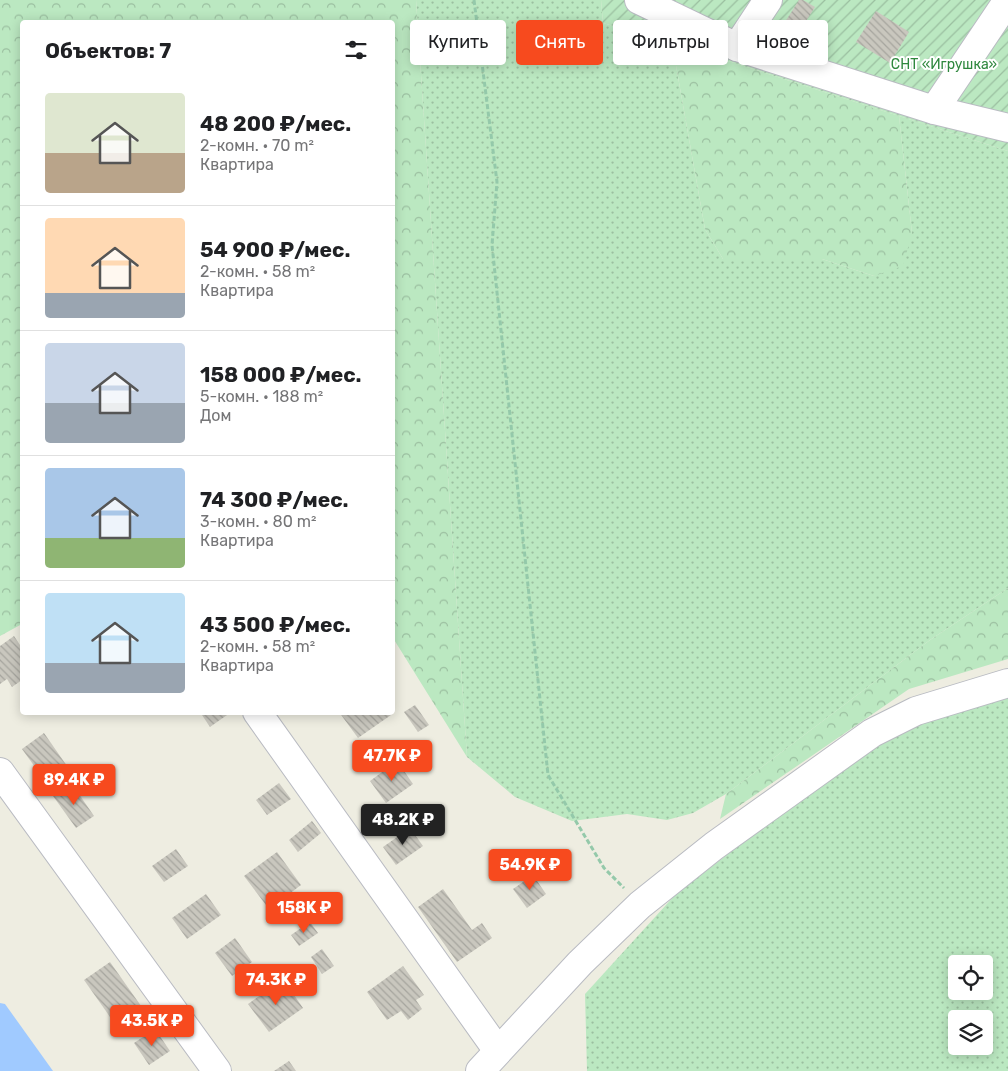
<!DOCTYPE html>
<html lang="ru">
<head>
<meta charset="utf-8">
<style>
  body { margin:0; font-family:Rubik,sans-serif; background:#f6f6f6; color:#202124; height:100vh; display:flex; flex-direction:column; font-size:19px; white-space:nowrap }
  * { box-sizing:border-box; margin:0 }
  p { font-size:16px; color:#757577 }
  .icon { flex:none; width:28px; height:28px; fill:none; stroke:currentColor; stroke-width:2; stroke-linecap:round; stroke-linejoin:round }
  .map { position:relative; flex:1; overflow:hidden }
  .side { position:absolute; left:20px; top:20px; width:375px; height:695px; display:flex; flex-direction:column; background:#fff; border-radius:5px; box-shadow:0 2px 12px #0003 }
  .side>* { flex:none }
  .banner { position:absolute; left:410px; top:20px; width:475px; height:45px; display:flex; gap:10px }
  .buttons { position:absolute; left:948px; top:955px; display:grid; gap:10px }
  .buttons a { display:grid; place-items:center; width:45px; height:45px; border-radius:5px; background:#fff; box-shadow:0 2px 12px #0003; font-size:25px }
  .price { position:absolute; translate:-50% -42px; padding:0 11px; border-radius:5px; background:#f74a1e; color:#fff; font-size:16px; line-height:32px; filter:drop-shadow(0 1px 2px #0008) }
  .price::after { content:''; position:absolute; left:50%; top:30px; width:15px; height:11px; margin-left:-8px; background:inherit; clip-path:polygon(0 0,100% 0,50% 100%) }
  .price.selected { background:#222; color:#fff }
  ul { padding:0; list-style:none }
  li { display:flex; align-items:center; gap:15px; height:125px; padding:0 25px }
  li+li { border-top:1px solid #e0e0e0 }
  li span { display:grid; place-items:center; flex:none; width:140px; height:100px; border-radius:5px; color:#555 }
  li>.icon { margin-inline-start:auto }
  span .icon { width:60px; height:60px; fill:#fffc; stroke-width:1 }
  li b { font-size:21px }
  h2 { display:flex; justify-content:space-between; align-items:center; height:60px; padding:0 25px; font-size:21px }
  .pill { padding:0 18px; border-radius:5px; background:#fff; box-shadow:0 2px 12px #0003; font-size:18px; line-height:45px }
  .pill.selected { background:#f74a1e; color:#fff }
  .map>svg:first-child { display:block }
  .grass { fill:url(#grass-dots); fill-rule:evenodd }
  .forest { fill:url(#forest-crowns) }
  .garden { fill:url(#garden-furrows) }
  .water { fill:#a0caff }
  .building { fill:url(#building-back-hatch) }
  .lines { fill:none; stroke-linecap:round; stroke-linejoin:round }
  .minor-casing { stroke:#b9bbc2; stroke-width:30 }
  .path { stroke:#94c9aa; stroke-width:3; stroke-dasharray:5 2.5; stroke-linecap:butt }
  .minor { stroke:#fff; stroke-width:28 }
  .labels { text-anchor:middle; stroke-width:4; stroke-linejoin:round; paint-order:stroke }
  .park-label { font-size:14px; fill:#2e873d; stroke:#fff }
</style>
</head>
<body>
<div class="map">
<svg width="1008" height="1071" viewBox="0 0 1008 1071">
  <defs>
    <pattern id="grass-dots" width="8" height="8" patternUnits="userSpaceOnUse" patternTransform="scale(1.25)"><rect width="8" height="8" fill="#bbe8c1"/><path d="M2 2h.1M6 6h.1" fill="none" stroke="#9bbfa0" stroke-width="1.8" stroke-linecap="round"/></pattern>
    <pattern id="forest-crowns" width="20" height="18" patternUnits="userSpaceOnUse" patternTransform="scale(1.25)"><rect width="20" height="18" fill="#bbe8c1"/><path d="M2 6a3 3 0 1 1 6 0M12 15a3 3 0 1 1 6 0" fill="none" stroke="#9bbfa0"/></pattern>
    <pattern id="garden-furrows" width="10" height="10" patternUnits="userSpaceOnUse" patternTransform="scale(1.25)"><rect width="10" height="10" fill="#bbe8c1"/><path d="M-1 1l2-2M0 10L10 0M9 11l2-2" fill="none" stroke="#9bbfa0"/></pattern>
    <pattern id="building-back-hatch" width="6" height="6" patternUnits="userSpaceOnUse" patternTransform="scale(1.25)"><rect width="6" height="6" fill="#c9c7be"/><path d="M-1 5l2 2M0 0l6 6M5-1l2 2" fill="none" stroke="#a6a59e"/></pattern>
  </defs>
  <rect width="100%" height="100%" fill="#eeede1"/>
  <!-- grass -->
  <g class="grass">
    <polygon points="416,0 601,0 603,23 672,43 705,229 723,259 822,259 874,276 912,233 899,116 1008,151 1008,588 930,640 726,794 693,813 667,820 627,814 572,821 515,797 467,757"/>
    <path d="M1008,692v379h-421l-2,-77 91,-100 170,-131 41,-26zM956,964h28v27h-28zM956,1019h28v27h-28z"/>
  </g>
  <!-- forest -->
  <g class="forest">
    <polygon points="0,0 416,0 467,757 393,638 392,22 22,22 22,624 0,636"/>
    <polygon points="672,43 899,116 912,233 903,266 874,276 822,259 723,259 705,229"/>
    <polygon points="1008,588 1008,659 909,689 720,819 726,794 930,640"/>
  </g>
  <!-- garden -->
  <polygon class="garden" points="601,0 1008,0 1008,151 672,43 603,23"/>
  <!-- water -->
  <polygon class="water" points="0,1003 5,1004 53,1071 0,1071"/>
  <!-- building -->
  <g class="building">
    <polygon points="799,0 803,0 815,7 799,32 785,22"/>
    <polygon points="876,11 909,32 890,63 856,42"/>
    <polygon points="14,636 22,648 22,680 12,687 7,679 0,684 0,646"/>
    <polygon points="415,705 429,725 418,732 404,712"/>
    <polygon points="200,712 225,712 227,715 210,727"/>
    <polygon points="339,712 389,712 391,715 358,738"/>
    <polygon points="44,733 67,766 45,781 22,749"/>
    <polygon points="397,761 413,784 386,803 370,781"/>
    <polygon points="279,783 291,799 267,815 256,800"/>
    <polygon points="72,784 94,816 76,828 53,796"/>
    <polygon points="312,821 321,833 298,852 289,840"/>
    <polygon points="410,828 423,846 396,865 383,847"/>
    <polygon points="176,849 188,866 164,882 152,866"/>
    <polygon points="277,852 301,885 269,909 244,876"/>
    <polygon points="533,875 546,894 527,908 513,889"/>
    <polygon points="443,889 472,930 482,923 492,938 457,962 418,907"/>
    <polygon points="206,894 221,915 187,939 172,918"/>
    <polygon points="310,922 318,933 299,946 291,935"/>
    <polygon points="235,938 252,962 232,976 215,953"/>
    <polygon points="322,949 334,966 322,974 311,957"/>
    <polygon points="110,962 146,1013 120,1031 84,980"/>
    <polygon points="403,966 424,995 416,1000 422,1009 408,1020 401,1011 387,1020 367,992"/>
    <polygon points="283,979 303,1008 269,1032 248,1004"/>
    <polygon points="155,1029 170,1051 149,1065 134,1043"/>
    <polygon points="289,1061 296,1071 274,1071"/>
  </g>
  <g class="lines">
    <defs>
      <g id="minor">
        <polyline points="639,0 737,47 934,110 1008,128"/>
        <polyline points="737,47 768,0"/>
        <polyline points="934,110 1008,0"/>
        <polyline points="257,712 498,1051"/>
        <polyline points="0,772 217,1071"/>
        <polyline points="480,1071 580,963 640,905 714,846 872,733 916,711 1008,683"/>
      </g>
    </defs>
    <!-- minor casing -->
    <use href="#minor" class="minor-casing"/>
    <!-- path -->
    <polyline class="path" points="474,0 497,182 492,245 548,775 604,868 624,888"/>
    <!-- minor -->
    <use href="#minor" class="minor"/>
  </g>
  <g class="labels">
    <!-- park labels -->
    <g class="park-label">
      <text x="944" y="69">СНТ «Игрушка»</text>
    </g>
  </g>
</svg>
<div class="buttons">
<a><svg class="icon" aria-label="locate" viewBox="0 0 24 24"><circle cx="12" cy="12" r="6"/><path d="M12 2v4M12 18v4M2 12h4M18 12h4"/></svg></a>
<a><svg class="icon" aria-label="layers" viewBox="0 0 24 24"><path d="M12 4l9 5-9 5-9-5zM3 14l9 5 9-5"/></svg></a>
</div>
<b class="price" style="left:392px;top:782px">47.7K ₽</b>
<b class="price" style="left:74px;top:806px">89.4K ₽</b>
<b class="price selected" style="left:403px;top:846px">48.2K ₽</b>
<b class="price" style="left:530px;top:891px">54.9K ₽</b>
<b class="price" style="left:304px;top:934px">158K ₽</b>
<b class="price" style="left:276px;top:1006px">74.3K ₽</b>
<b class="price" style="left:152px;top:1047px">43.5K ₽</b>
<div class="banner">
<a class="pill">Купить</a>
<a class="pill selected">Снять</a>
<a class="pill">Фильтры</a>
<a class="pill">Новое</a>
</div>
<section class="side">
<h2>Объектов: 7<svg class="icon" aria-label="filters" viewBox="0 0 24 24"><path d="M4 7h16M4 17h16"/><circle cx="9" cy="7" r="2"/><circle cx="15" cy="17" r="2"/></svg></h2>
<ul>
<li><span style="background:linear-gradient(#dfe7d0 60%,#b9a48a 0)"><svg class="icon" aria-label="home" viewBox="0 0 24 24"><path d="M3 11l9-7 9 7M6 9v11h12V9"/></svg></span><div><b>48 200 ₽/мес.</b><p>2-комн. · 70 m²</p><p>Квартира</p></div></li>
<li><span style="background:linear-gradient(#ffd9b3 75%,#9aa5b1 0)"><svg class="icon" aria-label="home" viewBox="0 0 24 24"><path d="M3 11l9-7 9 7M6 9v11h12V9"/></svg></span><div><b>54 900 ₽/мес.</b><p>2-комн. · 58 m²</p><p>Квартира</p></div></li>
<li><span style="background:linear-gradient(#c9d6e8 60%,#9aa5b1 0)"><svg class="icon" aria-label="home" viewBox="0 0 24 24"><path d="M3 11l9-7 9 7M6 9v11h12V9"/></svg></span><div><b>158 000 ₽/мес.</b><p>5-комн. · 188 m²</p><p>Дом</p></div></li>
<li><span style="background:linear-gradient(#a9c7e8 70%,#8fb573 0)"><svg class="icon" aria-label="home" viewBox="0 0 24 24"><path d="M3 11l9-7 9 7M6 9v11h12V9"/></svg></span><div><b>74 300 ₽/мес.</b><p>3-комн. · 80 m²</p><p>Квартира</p></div></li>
<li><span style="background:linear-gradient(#bfe0f5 70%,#9aa5b1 0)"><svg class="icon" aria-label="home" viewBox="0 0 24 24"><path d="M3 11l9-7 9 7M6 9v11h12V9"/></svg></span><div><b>43 500 ₽/мес.</b><p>2-комн. · 58 m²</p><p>Квартира</p></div></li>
</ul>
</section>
</div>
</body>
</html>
